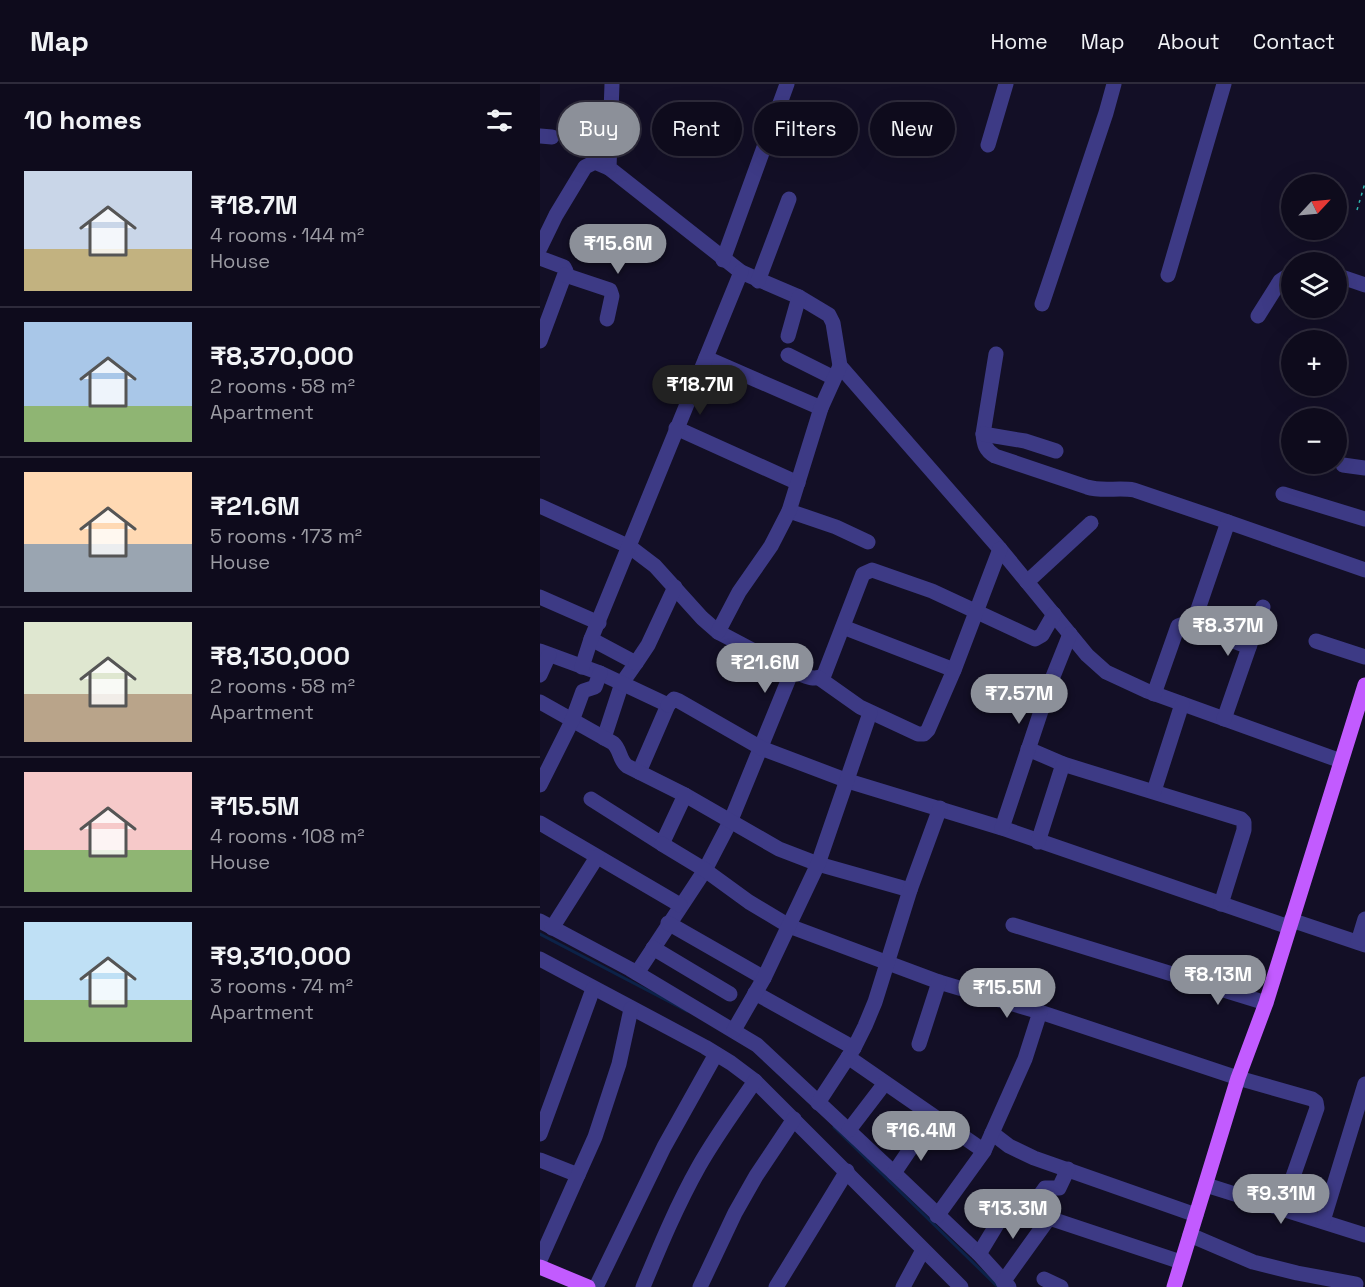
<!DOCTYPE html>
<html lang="en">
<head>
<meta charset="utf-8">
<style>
  body { margin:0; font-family:"Space Grotesk",sans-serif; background:#171425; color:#f1f3f6; height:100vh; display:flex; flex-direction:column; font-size:22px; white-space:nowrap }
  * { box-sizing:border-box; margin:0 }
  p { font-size:20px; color:#9b9ba3 }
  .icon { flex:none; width:33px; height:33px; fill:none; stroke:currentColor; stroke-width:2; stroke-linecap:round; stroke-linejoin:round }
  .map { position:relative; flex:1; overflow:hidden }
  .side { display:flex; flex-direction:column; background:#0e0b1c; width:540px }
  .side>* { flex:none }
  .hud { position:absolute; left:18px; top:18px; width:570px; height:54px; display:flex; gap:12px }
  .needle { width:39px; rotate:64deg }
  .controls { position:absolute; left:741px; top:90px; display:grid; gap:12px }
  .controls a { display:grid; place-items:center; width:66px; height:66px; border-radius:50%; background:#0e0b1c; box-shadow:0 6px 24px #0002,0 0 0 2px #2e2b3b; font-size:30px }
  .price { position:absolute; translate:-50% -51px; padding:0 14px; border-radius:21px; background:#8c9099; color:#fff; font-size:20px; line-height:39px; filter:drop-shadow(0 2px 3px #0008) }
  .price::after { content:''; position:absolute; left:50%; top:36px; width:18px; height:14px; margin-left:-9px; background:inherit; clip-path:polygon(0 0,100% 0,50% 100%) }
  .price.active { background:#222; color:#fff }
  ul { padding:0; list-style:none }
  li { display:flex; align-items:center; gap:18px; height:150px; padding:0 24px }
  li+li { border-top:2px solid #2e2b3b }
  li span { display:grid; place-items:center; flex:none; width:168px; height:120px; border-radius:0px; color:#555 }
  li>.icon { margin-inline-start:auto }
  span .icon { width:72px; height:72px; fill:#fffc; stroke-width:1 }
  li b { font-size:26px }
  h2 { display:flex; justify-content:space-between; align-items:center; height:72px; padding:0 24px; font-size:26px }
  .tag { padding:0 21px; border-radius:27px; background:#0e0b1c; box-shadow:0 6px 24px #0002,0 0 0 2px #2e2b3b; font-size:21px; line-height:54px }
  .tag.active { background:#8c9099; color:#fff }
  header { display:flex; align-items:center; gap:36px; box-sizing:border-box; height:84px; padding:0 30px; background:#0e0b1c; border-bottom:2px solid #2e2b3b }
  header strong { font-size:28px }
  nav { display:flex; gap:33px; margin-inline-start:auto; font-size:21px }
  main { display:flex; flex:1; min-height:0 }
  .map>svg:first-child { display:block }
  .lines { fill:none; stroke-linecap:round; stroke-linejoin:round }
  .stream { stroke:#0c2248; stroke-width:3 }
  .path { stroke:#2fb8b0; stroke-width:1.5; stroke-dasharray:3 4.5; stroke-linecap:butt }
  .minor { stroke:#3d3a85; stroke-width:15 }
  .major { stroke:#c25bff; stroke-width:15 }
</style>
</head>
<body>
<header>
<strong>Map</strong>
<nav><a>Home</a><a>Map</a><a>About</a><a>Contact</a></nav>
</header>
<main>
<section class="side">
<h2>10 homes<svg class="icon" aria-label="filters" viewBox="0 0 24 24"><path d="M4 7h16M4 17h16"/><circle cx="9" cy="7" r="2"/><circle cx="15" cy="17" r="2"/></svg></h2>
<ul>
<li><span style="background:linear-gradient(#c9d6e8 65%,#c2b280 0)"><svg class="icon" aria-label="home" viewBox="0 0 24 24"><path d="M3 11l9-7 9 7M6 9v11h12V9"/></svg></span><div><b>₹18.7M</b><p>4 rooms · 144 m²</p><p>House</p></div></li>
<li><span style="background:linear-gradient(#a9c7e8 70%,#8fb573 0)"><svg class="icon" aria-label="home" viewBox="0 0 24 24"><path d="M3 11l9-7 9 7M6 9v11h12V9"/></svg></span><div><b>₹8,370,000</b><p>2 rooms · 58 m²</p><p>Apartment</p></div></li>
<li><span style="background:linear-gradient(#ffd9b3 60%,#9aa5b1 0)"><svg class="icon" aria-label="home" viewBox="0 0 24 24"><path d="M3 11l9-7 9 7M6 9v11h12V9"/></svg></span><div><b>₹21.6M</b><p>5 rooms · 173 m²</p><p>House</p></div></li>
<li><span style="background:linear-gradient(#dfe7d0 60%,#b9a48a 0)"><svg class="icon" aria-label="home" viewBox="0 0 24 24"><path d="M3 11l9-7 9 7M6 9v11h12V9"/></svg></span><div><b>₹8,130,000</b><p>2 rooms · 58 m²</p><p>Apartment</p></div></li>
<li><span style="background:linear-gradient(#f6c9c9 65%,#8fb573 0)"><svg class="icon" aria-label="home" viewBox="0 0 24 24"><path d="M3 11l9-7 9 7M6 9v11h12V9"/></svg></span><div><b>₹15.5M</b><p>4 rooms · 108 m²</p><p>House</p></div></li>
<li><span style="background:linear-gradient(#bfe0f5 65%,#8fb573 0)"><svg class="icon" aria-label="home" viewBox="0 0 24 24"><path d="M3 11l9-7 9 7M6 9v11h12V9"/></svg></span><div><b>₹9,310,000</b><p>3 rooms · 74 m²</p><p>Apartment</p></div></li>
</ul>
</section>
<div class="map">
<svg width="825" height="1203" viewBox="0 0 825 1203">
  <rect width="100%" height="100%" fill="#130f26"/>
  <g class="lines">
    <!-- stream -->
    <g class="stream">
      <polyline points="0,850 147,927"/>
      <polyline points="294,1043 457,1202"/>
    </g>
    <!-- path -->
    <polyline class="path" points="817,126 825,99"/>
    <!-- minor -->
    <g class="minor">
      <polyline points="72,0 69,84 201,188 259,213 289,231 293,239 300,282 460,465 547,571 566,588 607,607 801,677"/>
      <polyline points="0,52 12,53"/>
      <polyline points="448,61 466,0"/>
      <polyline points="0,164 16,131 45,83 55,78 69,84"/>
      <polyline points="0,174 24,183 26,187 0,257"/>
      <polyline points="183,176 247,0"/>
      <polyline points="25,191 70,206 72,212 67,235"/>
      <polyline points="628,191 684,0"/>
      <polyline points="796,191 825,201"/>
      <polyline points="218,197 249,115"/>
      <polyline points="502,220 566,29 574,0"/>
      <polyline points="718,232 740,197 752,189"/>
      <polyline points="248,252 259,213"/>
      <path d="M456,270l-13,80c1,10 2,16 12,22l92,31c16,5 31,0 47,3l94,32"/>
      <polyline points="248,271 294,294"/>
      <polyline points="166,274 281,324"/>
      <polyline points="136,344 258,399"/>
      <polyline points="443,350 485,357 516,367"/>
      <polyline points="803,381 825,384"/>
      <polyline points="743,410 825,435"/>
      <polyline points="0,422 90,463 115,482 162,534 178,548 252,587 191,736 165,786 97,889"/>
      <polyline points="249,427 296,443 328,458"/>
      <polyline points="487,498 551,439"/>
      <polyline points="0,513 59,539"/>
      <polyline points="303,543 414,586"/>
      <polyline points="178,548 199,508 231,462 249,427 281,324 300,282"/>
      <polyline points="51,555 96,579 82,599 64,654"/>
      <polyline points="776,557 825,573"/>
      <polyline points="709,563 657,543 654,537 688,438 825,486"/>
      <polyline points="0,567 60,589 128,621 99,688"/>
      <polyline points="96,579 108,561 135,503"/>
      <polyline points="42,583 51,555 201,188"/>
      <path d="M252,587c11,4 22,11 32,4l39,-101 9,-4 60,21 103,48 7,-4 12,-21"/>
      <polyline points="0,591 9,571"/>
      <polyline points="279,594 320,623 378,650 384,650 388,646 414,586 460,465"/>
      <polyline points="614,610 638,542 646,539 655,540"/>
      <path d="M0,618l73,41c8,7 6,17 14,23l58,29 94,54 39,15 92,26"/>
      <polyline points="128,621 134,615 139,617 221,664 308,697 462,744 749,843"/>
      <polyline points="684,635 723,523"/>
      <polyline points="488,665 523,680 701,735 704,738 704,746 681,820"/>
      <polyline points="0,701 32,637 43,607 55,603 60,589"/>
      <polyline points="614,707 642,620"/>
      <polyline points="51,715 122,760 145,711"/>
      <polyline points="0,739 140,821"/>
      <polyline points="462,744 510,600 530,550"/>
      <polyline points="498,758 523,680"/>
      <polyline points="122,760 165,786 209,818 249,842 399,898 500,928 698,994 772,1015 776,1018 777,1024 742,1124"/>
      <polyline points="751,836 825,861"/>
      <polyline points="0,837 90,885 217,961 354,1089 439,1170 469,1203"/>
      <polyline points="128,839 224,894"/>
      <polyline points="473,841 726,919"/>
      <polyline points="12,844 57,773"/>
      <polyline points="818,858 825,835"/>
      <polyline points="113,864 190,910"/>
      <polyline points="0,875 165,963 191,979 215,997 421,1203"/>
      <polyline points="215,909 314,964"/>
      <polyline points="194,946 224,894 278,780 330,629"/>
      <polyline points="379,960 399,898"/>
      <polyline points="308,973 444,1067"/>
      <polyline points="278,1019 314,964 325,942 335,918 370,806 400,724"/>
      <polyline points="309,1046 345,999"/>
      <polyline points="452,1049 469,1062 494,1074 656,1131"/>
      <polyline points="0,1050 53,905"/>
      <polyline points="0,1076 38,1091"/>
      <polyline points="354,1089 381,1049"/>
      <polyline points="666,1101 825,1151"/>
      <polyline points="490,1125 505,1104 519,1104 528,1085"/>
      <polyline points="397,1132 444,1067 485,975 500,928"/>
      <polyline points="783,1137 825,1000"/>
      <polyline points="650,1151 713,1178 757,1189 816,1200"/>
      <polyline points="439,1170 468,1122 472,1119 477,1119 509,1134 641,1178"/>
      <polyline points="0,1176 55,1053 79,980 91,925"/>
      <polyline points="504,1195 521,1203"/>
      <polyline points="463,1198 509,1134"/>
      <polyline points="56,1203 124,1063 176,970"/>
      <path d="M103,1203c17,-41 34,-82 56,-121 17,-30 37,-57 56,-85"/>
      <polyline points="160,1203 195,1129 216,1092 254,1035"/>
      <polyline points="236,1203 307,1087"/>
      <polyline points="363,1203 383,1166"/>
    </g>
    <!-- major -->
    <g class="major">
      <polyline points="0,1183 48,1203"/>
      <polyline points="634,1203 698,994 726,919 825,601"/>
    </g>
  </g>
</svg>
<div class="controls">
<a><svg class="needle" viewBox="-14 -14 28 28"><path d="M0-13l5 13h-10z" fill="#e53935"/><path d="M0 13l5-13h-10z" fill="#9b9ba3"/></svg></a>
<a><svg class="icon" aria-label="layers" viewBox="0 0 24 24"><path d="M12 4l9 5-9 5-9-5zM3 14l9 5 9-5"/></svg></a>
<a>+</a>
<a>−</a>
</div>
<b class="price" style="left:78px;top:191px">₹15.6M</b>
<b class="price active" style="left:160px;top:332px">₹18.7M</b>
<b class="price" style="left:688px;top:573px">₹8.37M</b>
<b class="price" style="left:225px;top:610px">₹21.6M</b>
<b class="price" style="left:479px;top:641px">₹7.57M</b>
<b class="price" style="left:678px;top:922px">₹8.13M</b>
<b class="price" style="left:467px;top:935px">₹15.5M</b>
<b class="price" style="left:381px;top:1078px">₹16.4M</b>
<b class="price" style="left:741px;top:1141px">₹9.31M</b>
<b class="price" style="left:473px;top:1156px">₹13.3M</b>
<div class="hud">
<a class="tag active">Buy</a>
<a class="tag">Rent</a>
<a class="tag">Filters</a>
<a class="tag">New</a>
</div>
</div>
</main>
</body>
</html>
